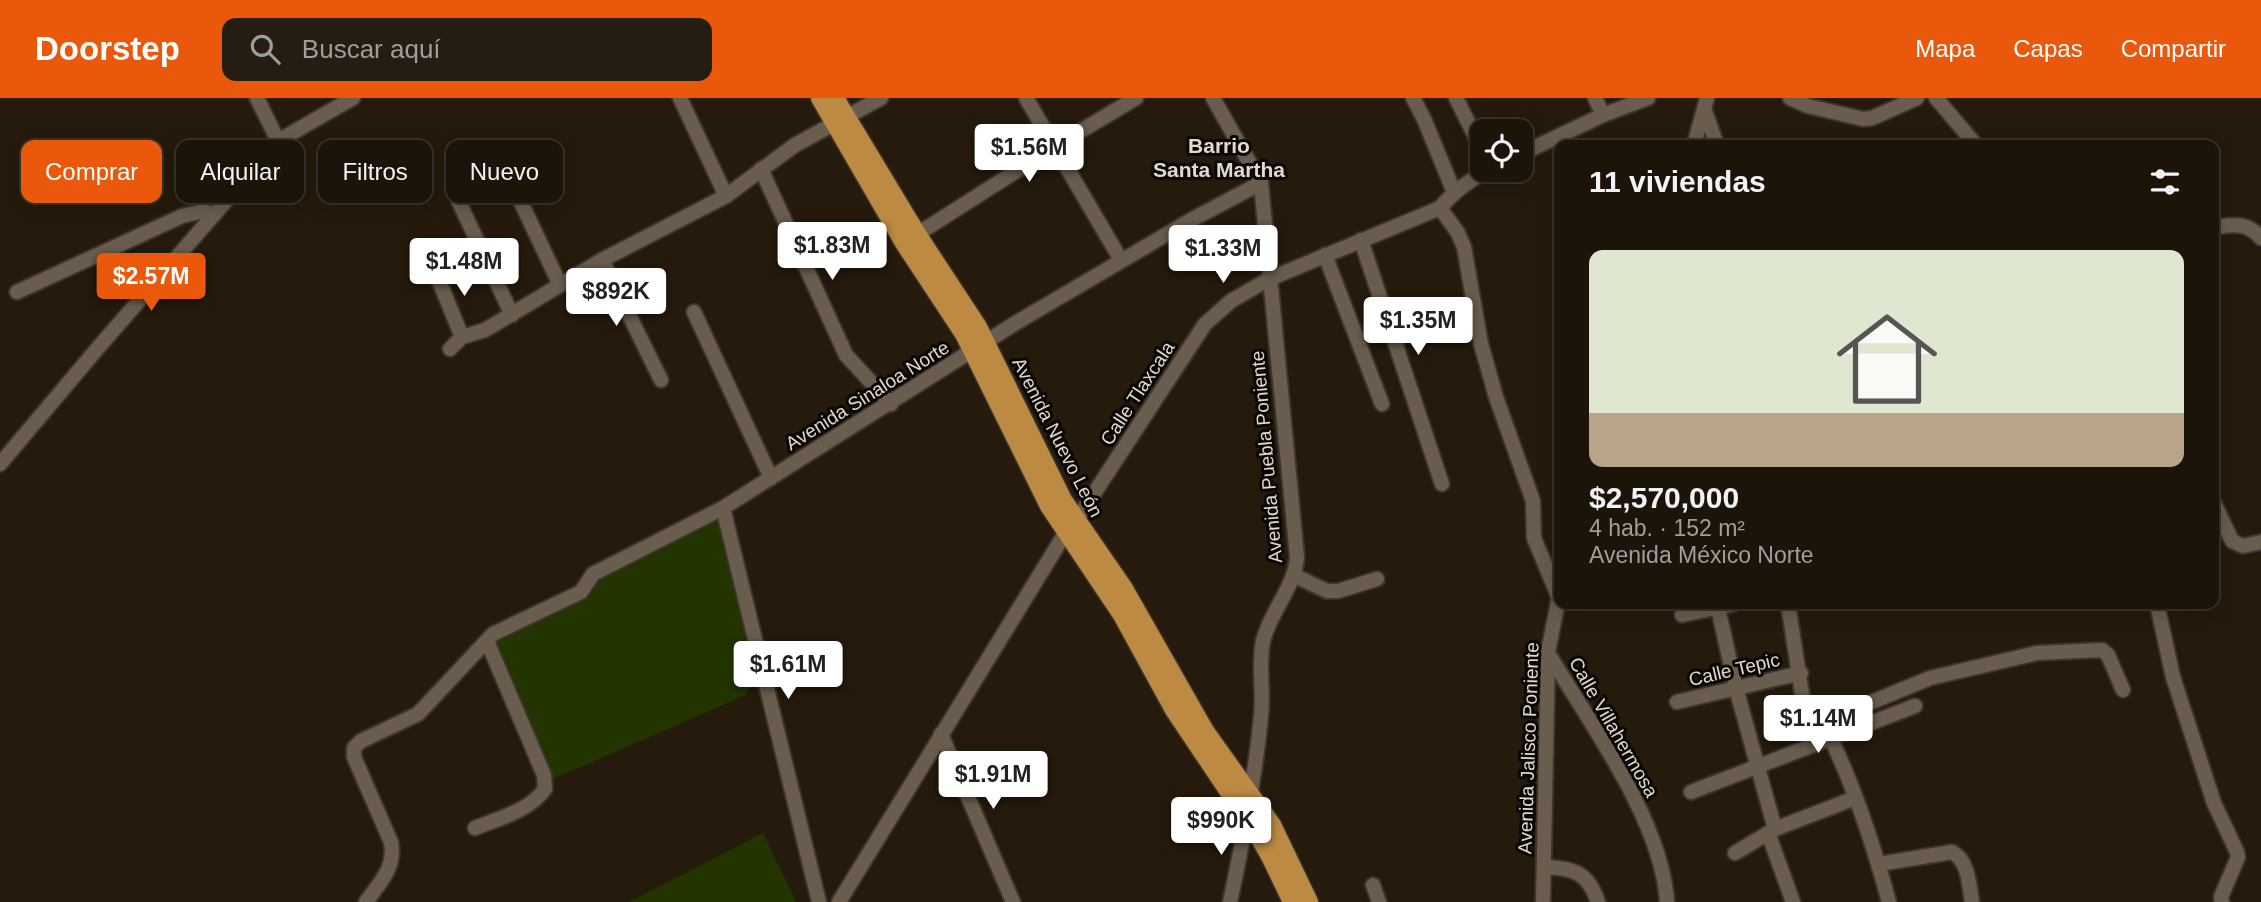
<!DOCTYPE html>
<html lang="es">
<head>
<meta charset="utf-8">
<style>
  body { margin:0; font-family:Helvetica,sans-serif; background:#251d12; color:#f1f3f6; height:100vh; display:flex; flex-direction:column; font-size:26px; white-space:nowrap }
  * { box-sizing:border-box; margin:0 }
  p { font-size:23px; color:#a09e9c }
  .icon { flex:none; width:38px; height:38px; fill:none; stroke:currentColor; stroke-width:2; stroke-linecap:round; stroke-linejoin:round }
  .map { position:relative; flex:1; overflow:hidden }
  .drawer { position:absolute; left:1554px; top:42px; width:665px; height:469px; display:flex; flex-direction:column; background:#1c1409; border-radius:14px; box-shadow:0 4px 18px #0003,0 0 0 2px #3a332a }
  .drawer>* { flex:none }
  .banner { position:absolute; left:21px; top:42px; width:665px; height:63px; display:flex; gap:14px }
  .buttons { position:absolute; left:1470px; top:21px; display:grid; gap:14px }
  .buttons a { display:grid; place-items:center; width:63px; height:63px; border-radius:14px; background:#1c1409; box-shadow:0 4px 18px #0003,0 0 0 2px #3a332a; font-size:35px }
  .price { position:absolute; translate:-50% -60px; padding:0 16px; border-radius:7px; background:#fff; color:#222; font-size:23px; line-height:46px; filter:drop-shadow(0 2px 4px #0008) }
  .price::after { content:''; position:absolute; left:50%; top:42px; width:21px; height:16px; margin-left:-10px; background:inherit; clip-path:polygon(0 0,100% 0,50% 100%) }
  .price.on { background:#ea580c; color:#fff }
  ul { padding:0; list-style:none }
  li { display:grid; align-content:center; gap:14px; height:371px; padding:0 35px }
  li+li { border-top:2px solid #3a332a }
  li span { display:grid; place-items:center; height:217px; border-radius:14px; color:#555 }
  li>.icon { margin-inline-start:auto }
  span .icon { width:126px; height:126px; fill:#fffc; stroke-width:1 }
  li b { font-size:30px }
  h2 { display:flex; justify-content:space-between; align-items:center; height:84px; padding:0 35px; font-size:30px }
  .chip { padding:0 24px; border-radius:14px; background:#1c1409; box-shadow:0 4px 18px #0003,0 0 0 2px #3a332a; font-size:24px; line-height:63px }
  .chip.on { background:#ea580c; color:#fff }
  header { display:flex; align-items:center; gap:42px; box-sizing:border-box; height:98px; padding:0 35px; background:#ea580c; color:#fff }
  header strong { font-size:33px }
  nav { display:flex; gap:38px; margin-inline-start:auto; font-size:24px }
  .search { width:490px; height:63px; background:#251d12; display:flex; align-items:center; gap:18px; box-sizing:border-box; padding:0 24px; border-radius:14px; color:#a09e9c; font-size:26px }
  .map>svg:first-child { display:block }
  .green { fill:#223400 }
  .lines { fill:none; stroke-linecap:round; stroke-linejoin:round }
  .minor-casing { stroke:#3c342e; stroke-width:18 }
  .major-casing { stroke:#3c342e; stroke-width:21 }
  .minor { stroke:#6a5d4d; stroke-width:14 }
  .major { stroke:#bc8a42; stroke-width:18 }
  .labels { text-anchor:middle; stroke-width:6; stroke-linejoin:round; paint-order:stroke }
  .street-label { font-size:19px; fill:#e1d9d0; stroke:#0a0603 }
  .neighbourhood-label { font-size:21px; font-weight:bold; fill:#e1d9d0; stroke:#0a0603 }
</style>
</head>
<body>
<header>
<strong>Doorstep</strong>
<div class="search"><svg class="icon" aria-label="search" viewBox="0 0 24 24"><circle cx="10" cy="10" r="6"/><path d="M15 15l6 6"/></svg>Buscar aquí</div>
<nav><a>Mapa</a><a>Capas</a><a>Compartir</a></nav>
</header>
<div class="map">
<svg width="2261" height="804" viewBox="0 0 2261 804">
  <rect width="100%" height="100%" fill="#251a0c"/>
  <!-- green -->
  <g class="green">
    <polygon points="719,418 758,574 746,597 553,681 492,541 589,483"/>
    <polygon points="763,735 796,804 629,804"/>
  </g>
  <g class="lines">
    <defs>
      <g id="minor">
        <polyline points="257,0 278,43"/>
        <polyline points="680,0 726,98"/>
        <polyline points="1026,0 1121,162"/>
        <path d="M1213,0l48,85 36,374c-2,30 -27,55 -34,84 -5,25 1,51 -2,75 -6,63 -18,125 -31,186"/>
        <polyline points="1413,0 1424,21 1454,94"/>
        <polyline points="1456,0 1482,52"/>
        <polyline points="1595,0 1603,17"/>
        <polyline points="1790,0 1808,8 1863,21 1872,20 1917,0"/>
        <polyline points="1936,0 1976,47"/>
        <polyline points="1705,13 1717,47"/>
        <polyline points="1694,47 1707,0"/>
        <polyline points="1521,56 1603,17 1648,0"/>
        <polyline points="502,64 560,187"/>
        <polyline points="761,71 846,257 891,306"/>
        <polyline points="459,104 512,217"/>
        <polyline points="1440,110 1458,135 1464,149 1481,246 1496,299 1533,403 1534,440 1559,500"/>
        <path d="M2214,129c20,-2 32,-6 47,11"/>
        <polyline points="908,142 1054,49 1136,0"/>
        <polyline points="1361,142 1442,386"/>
        <polyline points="1325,157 1382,306"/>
        <polyline points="602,162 661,282"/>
        <polyline points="435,173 462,239"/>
        <polyline points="17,194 182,118 204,113 214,117"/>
        <polyline points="694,214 771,380"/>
        <polyline points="450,251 462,239 485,232 602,162 726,98 795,47 881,0"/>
        <polyline points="0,366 97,251 278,43 353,0"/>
        <polyline points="2214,405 2232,443 2243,448 2261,444"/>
        <polyline points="723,410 819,804"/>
        <polyline points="1293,477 1327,493 1338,493 1377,481"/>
        <path d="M1788,506l16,103c5,10 13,11 19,18 3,4 5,10 8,14 25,52 43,108 58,163"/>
        <polyline points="2157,506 2173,579 2214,705 2237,754 2238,759 2221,799 2222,804"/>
        <polyline points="1718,510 1736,590 1775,731"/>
        <polyline points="1682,517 1734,506"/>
        <path d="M1548,555c42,70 114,168 119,249"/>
        <polyline points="1677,604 1801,575"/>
        <polyline points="1821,625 1930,580 2037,555 2102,552 2108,557 2123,592"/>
        <polyline points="941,636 1013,804"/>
        <polyline points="1691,694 1915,608"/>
        <path d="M475,730c25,-10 54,-17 70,-39l-1,-14 -57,-134"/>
        <polyline points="1768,735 1793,804"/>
        <polyline points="1735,755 1775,731 1855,700"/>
        <path d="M1879,766l73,-12c17,9 17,33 20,50"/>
        <path d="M1544,769c29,1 44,5 54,35"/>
        <polyline points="1373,787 1379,804"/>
        <path d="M366,804c14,-20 30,-34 25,-60l-37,-85v-9l7,-7 57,-27 75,-80 88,-42 12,-18 130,-66 291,-184 177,-104 70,-37"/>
        <path d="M839,804l227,-370 10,-11 129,-197 26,-23 38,-22 171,-71c14,-17 29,-28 49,-38"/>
        <polyline points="1543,804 1548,554 1559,499"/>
      </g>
      <g id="major">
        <polyline points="820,0 904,145 964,236 1049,408 1122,517 1174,612 1258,737 1271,760 1292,804"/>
        <polyline points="835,0 917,136 978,229 1063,402 1123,489 1205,633 1272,727 1309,804"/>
      </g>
    </defs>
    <!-- minor casing -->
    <use href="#minor" class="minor-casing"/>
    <!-- major casing -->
    <use href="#major" class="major-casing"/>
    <!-- minor -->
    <use href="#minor" class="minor"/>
    <!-- major -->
    <use href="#major" class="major"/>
  </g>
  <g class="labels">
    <!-- street labels -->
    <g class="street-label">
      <text transform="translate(1137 295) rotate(-57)" y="7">Calle Tlaxcala</text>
      <text transform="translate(867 297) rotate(-32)" y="7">Avenida Sinaloa Norte</text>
      <text transform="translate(1058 339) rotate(63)" y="7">Avenida Nuevo León</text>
      <text transform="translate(1266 359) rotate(-95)" y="7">Avenida Puebla Poniente</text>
      <text transform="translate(1734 571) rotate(-13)" y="7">Calle Tepic</text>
      <text transform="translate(1614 629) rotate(60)" y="7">Calle Villahermosa</text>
      <text transform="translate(1528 650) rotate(-88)" y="7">Avenida Jalisco Poniente</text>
    </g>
    <!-- neighbourhood labels -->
    <g class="neighbourhood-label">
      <text x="1219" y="55">Barrio<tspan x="1219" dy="24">Santa Martha</tspan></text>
    </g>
  </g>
</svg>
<div class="buttons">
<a><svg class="icon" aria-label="locate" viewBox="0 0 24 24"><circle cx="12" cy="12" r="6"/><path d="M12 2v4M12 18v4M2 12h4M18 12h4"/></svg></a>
</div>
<b class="price" style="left:1029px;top:86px">$1.56M</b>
<b class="price" style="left:832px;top:184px">$1.83M</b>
<b class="price" style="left:1223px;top:187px">$1.33M</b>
<b class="price" style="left:464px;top:200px">$1.48M</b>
<b class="price on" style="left:151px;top:215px">$2.57M</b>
<b class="price" style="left:616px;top:230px">$892K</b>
<b class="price" style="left:1418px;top:259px">$1.35M</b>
<b class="price" style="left:788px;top:603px">$1.61M</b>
<b class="price" style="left:1818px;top:657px">$1.14M</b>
<b class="price" style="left:993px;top:713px">$1.91M</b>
<b class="price" style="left:1221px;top:759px">$990K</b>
<div class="banner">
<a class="chip on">Comprar</a>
<a class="chip">Alquilar</a>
<a class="chip">Filtros</a>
<a class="chip">Nuevo</a>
</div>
<section class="drawer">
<h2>11 viviendas<svg class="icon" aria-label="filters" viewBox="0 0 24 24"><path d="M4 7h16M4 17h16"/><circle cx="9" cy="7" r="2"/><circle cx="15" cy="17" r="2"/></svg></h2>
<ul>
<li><span style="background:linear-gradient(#dfe7d0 75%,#b9a48a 0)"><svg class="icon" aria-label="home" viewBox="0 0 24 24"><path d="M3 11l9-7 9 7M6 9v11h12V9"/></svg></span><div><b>$2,570,000</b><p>4 hab. · 152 m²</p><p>Avenida México Norte</p></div></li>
</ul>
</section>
</div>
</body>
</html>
